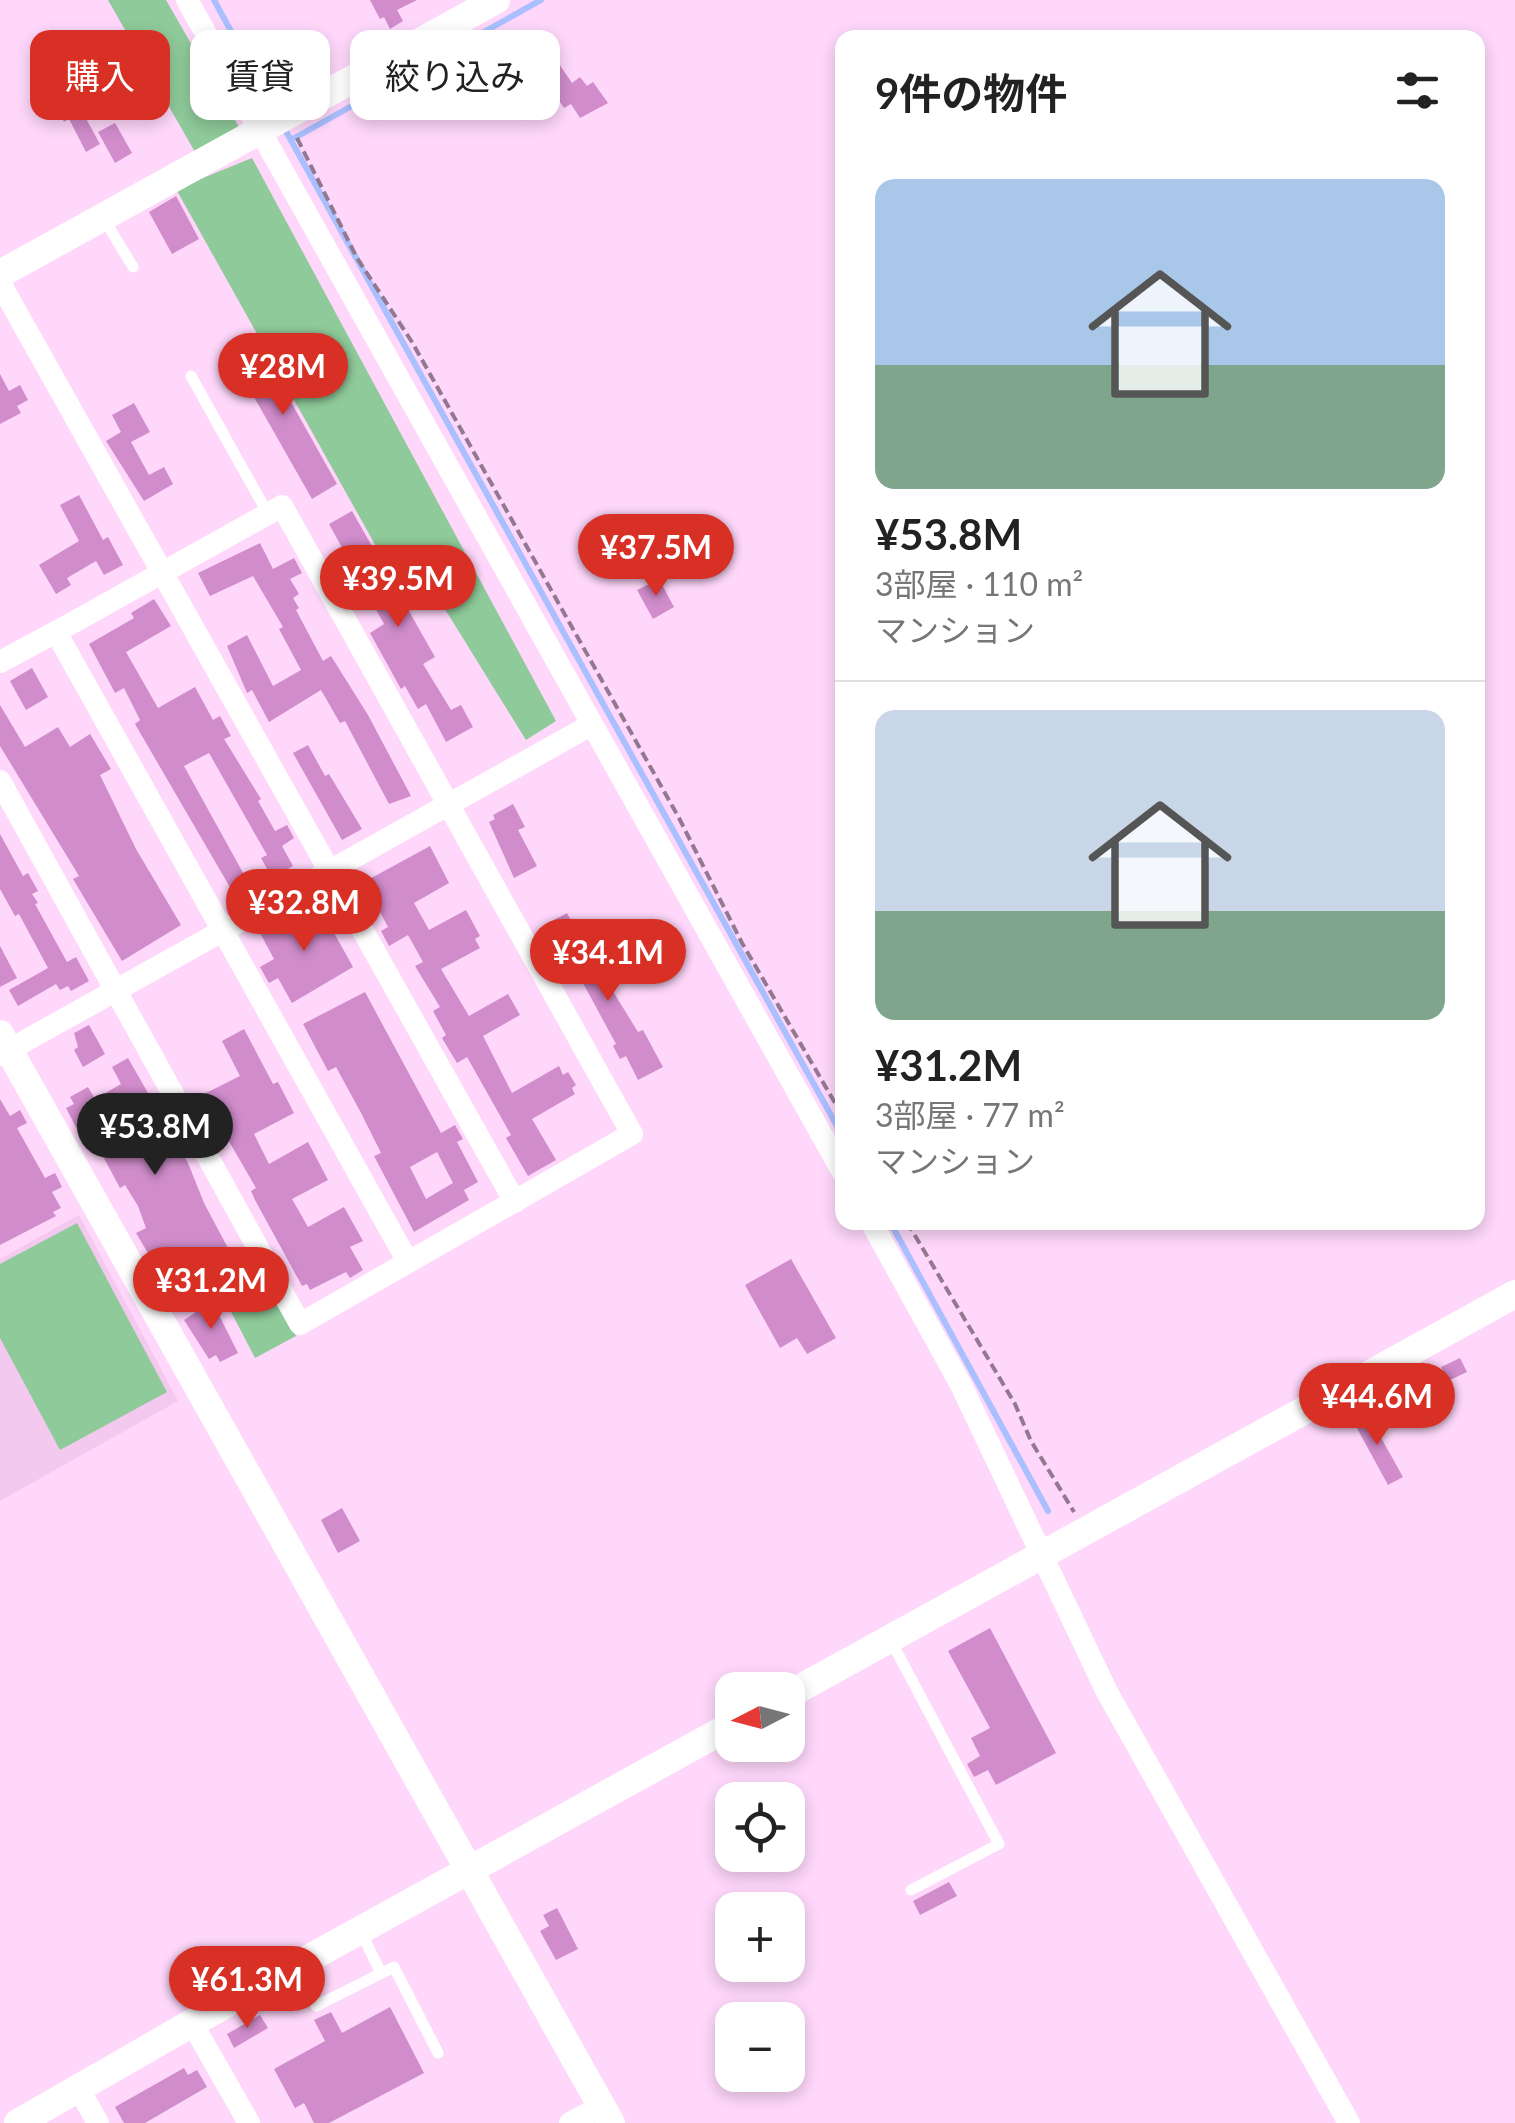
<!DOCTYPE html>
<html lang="ja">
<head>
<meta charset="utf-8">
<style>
  body { margin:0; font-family:Lato,"Noto Sans JP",sans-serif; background:#f2f2f2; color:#222; height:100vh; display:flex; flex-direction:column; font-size:38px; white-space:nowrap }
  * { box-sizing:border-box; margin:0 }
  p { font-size:32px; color:#767676 }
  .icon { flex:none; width:55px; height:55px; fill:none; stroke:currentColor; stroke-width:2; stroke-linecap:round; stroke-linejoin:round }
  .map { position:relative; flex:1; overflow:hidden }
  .panel { position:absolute; left:835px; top:30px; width:650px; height:1200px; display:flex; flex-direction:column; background:#fff; border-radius:20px; box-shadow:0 5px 15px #0003 }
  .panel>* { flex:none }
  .hud { position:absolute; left:30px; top:30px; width:655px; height:90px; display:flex; gap:20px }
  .needle { width:65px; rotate:264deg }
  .fabs { position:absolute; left:715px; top:1672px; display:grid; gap:20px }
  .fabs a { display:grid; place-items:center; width:90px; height:90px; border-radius:20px; background:#fff; box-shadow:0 5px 15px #0003; font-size:50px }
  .price { position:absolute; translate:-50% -85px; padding:0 22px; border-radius:35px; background:#d93025; color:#fff; font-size:32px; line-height:65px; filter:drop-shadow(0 2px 5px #0008) }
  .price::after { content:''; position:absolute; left:50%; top:60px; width:30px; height:22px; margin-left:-15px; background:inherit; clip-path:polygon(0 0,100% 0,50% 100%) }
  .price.on { background:#222; color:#fff }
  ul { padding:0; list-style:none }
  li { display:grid; align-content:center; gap:20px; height:530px; padding:0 40px }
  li+li { border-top:2px solid #e0e0e0 }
  li span { display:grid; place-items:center; height:310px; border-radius:20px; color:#555 }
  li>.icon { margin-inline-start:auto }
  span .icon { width:180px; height:180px; fill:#fffc; stroke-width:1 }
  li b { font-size:42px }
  h2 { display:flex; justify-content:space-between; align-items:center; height:120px; padding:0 40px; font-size:42px }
  .chip { padding:0 35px; border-radius:20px; background:#fff; box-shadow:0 5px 15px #0003; font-size:35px; line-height:90px }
  .chip.on { background:#d93025; color:#fff }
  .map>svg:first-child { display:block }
  .built { fill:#f4c9f0 }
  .green { fill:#8fca9a }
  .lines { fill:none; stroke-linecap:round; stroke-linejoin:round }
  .stream { stroke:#a9bffe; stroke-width:6 }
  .building { fill:#d08ccb; fill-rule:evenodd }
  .path { stroke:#927890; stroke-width:4; stroke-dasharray:10 5; stroke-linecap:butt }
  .service { stroke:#fff; stroke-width:11 }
  .minor { stroke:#fff; stroke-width:22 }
  .tertiary { stroke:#fff; stroke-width:28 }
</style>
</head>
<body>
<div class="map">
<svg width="1515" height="2123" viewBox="0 0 1515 2123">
  <rect width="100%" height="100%" fill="#fed7fa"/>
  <!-- built -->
  <polygon class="built" points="79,1215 178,1401 0,1501 0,1259"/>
  <!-- green -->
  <g class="green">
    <polygon points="108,0 166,0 243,134 199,159"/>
    <polygon points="252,158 556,721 526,740 435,593 410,607 176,189"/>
    <polygon points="77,1223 167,1392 60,1450 0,1338 0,1264"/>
    <polygon points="268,1283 296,1336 255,1358 228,1306"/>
  </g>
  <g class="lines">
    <!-- stream -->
    <g class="stream">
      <polyline points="214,0 277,115"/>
      <polyline points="283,126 842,1135"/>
      <polyline points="291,140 541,0"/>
      <polyline points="890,1222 1048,1511"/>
    </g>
  </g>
  <!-- building -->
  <g class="building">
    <polygon points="370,0 417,0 397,10 403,21 390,29 384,17 380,19"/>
    <polygon points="538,33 572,83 580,77 587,86 593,82 608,103 580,118 571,104 564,108 521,44"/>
    <polygon points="66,82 100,144 86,152 69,119 64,122 48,91"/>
    <polygon points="115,123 132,153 115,163 98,132"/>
    <polygon points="176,196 199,239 172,254 149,212"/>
    <polygon points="255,338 337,484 312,499 229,353"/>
    <polygon points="0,374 9,391 20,385 28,400 17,406 21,413 0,424"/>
    <polygon points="134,403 150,432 131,442 149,475 164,467 173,484 144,501 106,441 121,432 112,415"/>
    <polygon points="79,495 103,540 108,537 123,565 104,575 96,561 67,578 71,585 56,594 39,565 79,541 60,505"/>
    <polygon points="352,511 435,657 423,664 451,710 461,705 473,727 446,742 426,704 418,709 405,686 401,689 370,633 384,624 329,524"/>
    <polygon points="260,543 273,569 294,558 302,573 290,579 299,594 293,598 299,608 296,610 323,661 331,656 368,715 411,796 389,804 345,721 340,723 321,690 269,722 252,690 247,693 227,646 247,635 273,686 301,670 279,629 283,627 253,576 210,596 198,573"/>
    <polygon points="659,579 674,607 653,619 637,590"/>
    <polygon points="154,599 171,626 126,652 158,708 195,687 213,720 220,716 231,736 224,739 261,799 258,801 275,831 287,825 294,838 282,846 293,866 272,878 261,858 267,855 209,753 184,766 247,880 231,889 135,724 140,720 124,688 115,693 89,644 134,618 131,613"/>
    <polygon points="32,668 48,697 26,710 10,681"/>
    <polygon points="0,705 25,747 58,727 70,747 90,734 111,769 100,775 136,849 181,925 122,961 73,879 79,876 0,746"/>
    <polygon points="308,745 325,776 329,774 362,829 342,840 293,753"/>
    <polygon points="513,804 525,827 518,830 537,866 514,878 489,822 495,819 493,815"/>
    <polygon points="0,834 23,876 28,873 38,891 32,894 38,903 35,904 67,962 76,957 89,981 71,991 68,986 60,990 56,984 18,1006 9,990 48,968 19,914 15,916 0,889"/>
    <polygon points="430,846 449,883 414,903 429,930 466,910 480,936 475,939 480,948 441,969 469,1016 508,994 520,1015 483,1036 512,1093 559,1066 563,1075 568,1072 576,1085 572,1088 575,1094 532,1119 556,1160 528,1176 506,1138 511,1135 467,1057 457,1063 442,1038 446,1035 433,1011 440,1007 415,966 423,962 408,935 389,946 381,931 388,927 364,882"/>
    <polygon points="319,906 353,967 292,1003 278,978 269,983 260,967 274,959 259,931 280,919 283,925"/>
    <polygon points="567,913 607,987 609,985 638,1032 643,1030 663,1067 638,1080 626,1056 620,1059 613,1046 616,1044 550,922"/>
    <polygon points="0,946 17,978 0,987"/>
    <path d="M365,992l76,141 14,-8 8,14 -6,3 21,40 -14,8 5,10 -55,32 -40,-76 7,-3 -21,-42 -24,-44 -8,4 -25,-47zM437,1152l16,31 -27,16 -16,-32z"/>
    <polygon points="89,1025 105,1054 83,1067 74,1050 78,1047 74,1033"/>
    <polygon points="244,1029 273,1084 278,1082 294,1113 254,1134 269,1164 308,1142 328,1180 292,1199 308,1227 344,1207 363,1241 350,1247 363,1270 350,1278 346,1272 310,1290 307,1284 302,1286 255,1200 251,1191 256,1188 223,1131 220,1133 213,1123 200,1096 240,1076 222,1041"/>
    <polygon points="128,1058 188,1163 204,1203 229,1250 236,1247 240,1254 243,1252 260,1282 243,1291 237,1280 228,1285 211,1253 172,1275 168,1267 159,1272 136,1233 146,1228 138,1206 125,1185 120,1188 92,1136 83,1141 66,1108 74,1104 70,1097 88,1087 95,1099 121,1084 112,1067"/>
    <polygon points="0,1099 10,1116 20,1110 27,1123 17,1128 45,1178 55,1173 62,1187 52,1192 61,1208 53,1212 56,1216 0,1245"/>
    <polygon points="791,1259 836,1338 807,1354 797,1338 780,1348 745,1285"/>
    <polygon points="211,1299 238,1353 220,1362 216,1355 209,1359 184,1320 195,1313 192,1309"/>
    <polygon points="1460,1358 1467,1372 1448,1381 1441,1367"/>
    <polygon points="1431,1383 1448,1414 1427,1425 1410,1394"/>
    <polygon points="1366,1411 1403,1477 1388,1485 1352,1419"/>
    <polygon points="342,1508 360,1541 338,1553 321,1520"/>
    <polygon points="990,1628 1056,1753 996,1785 988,1770 974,1777 967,1764 980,1756 971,1738 990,1728 948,1651"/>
    <polygon points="949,1882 957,1896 920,1915 913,1901"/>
    <polygon points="557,1908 578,1949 556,1960 540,1931 549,1926 543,1915"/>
    <polygon points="390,2007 424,2073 329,2123 314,2123 304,2103 295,2108 274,2069 325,2041 314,2020 331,2012 342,2033"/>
    <polygon points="260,2015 268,2028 234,2048 227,2034"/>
    <polygon points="184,2068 188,2075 197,2070 207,2087 145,2123 124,2123 115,2107"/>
  </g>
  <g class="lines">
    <!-- path -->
    <g class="path">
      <polyline points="297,138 357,258 412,342 679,818 742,943 842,1115"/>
      <polyline points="907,1222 1015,1404 1031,1441 1074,1512"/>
    </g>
    <!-- service -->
    <g class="service">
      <polyline points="104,219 133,267"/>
      <polyline points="191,376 268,514"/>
      <polyline points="890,1639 999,1844 911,1890"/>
      <polyline points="361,1932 381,1973"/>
      <polyline points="295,1966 316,2006 394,1967 438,2053"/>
    </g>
    <!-- minor -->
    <g class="minor">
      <polyline points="187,0 842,1171"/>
      <polyline points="0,283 515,1202"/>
      <polyline points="0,662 56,632 408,1262"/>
      <polyline points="0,781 300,1324 632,1134 282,506 56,632"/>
      <polyline points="0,1055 591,725"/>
      <polyline points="871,1222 961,1385 1107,1692 1349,2123"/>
      <polyline points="192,2023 249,2123"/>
      <polyline points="79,2089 98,2123"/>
      <polyline points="570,2123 602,2106"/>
    </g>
    <!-- tertiary -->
    <g class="tertiary">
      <polyline points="0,274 496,0"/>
      <polyline points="0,1034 611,2123"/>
      <polyline points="788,1695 1515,1294"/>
      <polyline points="18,2123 192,2023 732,1725"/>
    </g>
  </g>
</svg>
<div class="fabs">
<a><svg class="needle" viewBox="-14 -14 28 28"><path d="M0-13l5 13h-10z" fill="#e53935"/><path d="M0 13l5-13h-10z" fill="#767676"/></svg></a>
<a><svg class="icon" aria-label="locate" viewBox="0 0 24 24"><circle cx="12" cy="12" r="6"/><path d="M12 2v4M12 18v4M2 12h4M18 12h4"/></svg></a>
<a>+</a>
<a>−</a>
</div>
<b class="price" style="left:283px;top:418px">¥28M</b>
<b class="price" style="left:656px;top:599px">¥37.5M</b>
<b class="price" style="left:398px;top:630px">¥39.5M</b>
<b class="price" style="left:304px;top:954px">¥32.8M</b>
<b class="price" style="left:608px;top:1004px">¥34.1M</b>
<b class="price on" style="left:155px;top:1178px">¥53.8M</b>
<b class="price" style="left:211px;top:1332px">¥31.2M</b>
<b class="price" style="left:1377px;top:1448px">¥44.6M</b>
<b class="price" style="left:247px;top:2031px">¥61.3M</b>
<div class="hud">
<a class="chip on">購入</a>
<a class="chip">賃貸</a>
<a class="chip">絞り込み</a>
</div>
<section class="panel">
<h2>9件の物件<svg class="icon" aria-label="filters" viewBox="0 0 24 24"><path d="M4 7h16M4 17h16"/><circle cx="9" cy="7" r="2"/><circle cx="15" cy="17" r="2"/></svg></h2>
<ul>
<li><span style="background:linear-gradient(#a9c7e8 60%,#7fa58c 0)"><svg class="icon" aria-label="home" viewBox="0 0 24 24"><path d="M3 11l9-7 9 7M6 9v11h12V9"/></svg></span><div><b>¥53.8M</b><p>3部屋 · 110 m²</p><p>マンション</p></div></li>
<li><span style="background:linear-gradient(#c9d6e8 65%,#7fa58c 0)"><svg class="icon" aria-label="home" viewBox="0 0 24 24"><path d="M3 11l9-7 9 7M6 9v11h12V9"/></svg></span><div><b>¥31.2M</b><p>3部屋 · 77 m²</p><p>マンション</p></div></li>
</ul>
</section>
</div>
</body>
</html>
